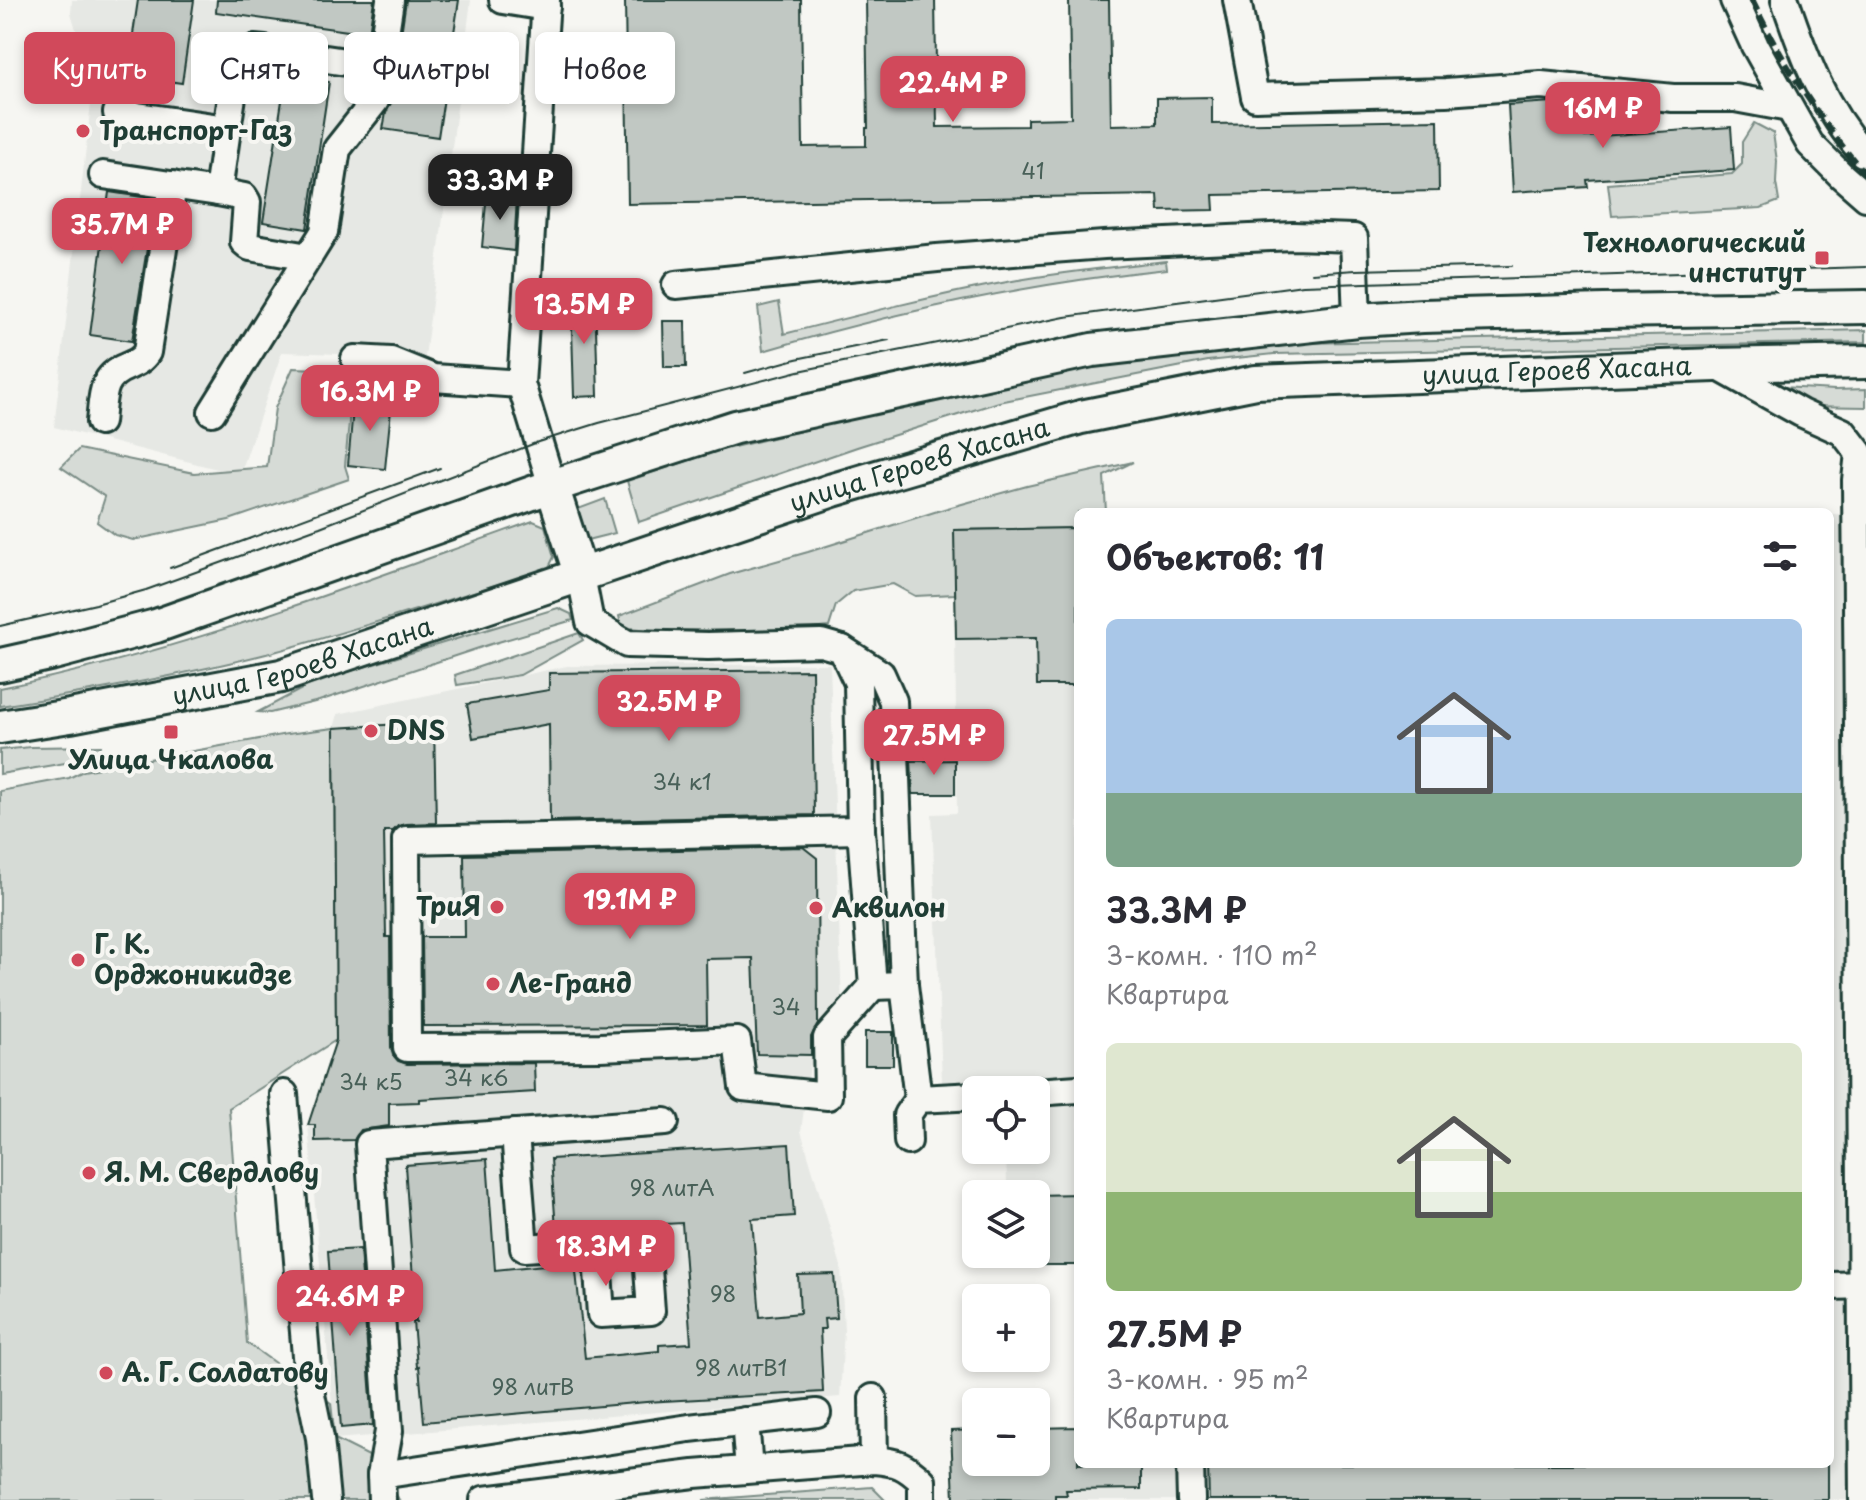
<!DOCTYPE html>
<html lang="ru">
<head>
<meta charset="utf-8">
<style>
  body { margin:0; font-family:"Playpen Sans",sans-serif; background:#f2f2f3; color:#2b2b33; height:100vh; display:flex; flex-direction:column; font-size:30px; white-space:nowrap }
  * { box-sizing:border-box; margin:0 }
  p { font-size:26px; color:#7c7c81 }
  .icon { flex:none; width:44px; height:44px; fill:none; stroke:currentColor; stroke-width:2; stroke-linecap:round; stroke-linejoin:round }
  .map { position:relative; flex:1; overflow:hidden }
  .panel { position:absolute; left:1074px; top:508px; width:760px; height:960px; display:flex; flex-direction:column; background:#fff; border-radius:12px; box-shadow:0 4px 12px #0003 }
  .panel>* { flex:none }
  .hud { position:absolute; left:24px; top:32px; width:760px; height:72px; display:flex; gap:16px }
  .tools { position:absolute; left:962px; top:1076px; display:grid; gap:16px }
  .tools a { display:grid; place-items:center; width:88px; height:88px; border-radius:12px; background:#fff; box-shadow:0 4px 12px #0003; font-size:40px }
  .price { position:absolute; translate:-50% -68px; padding:0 18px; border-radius:16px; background:#d1495b; color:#fff; font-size:26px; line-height:52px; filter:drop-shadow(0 2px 4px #0008) }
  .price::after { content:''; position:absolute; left:50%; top:48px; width:24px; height:18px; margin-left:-12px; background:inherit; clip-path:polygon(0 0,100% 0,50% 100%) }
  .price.selected { background:#222; color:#fff }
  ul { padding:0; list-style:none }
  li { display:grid; align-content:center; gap:16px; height:424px; padding:0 32px }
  li span { display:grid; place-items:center; height:248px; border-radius:12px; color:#555 }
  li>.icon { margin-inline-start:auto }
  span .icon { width:144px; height:144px; fill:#fffc; stroke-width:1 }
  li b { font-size:34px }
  h2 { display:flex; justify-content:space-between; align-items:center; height:96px; padding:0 32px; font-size:34px }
  .pill { padding:0 28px; border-radius:12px; background:#fff; box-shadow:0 4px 12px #0003; font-size:28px; line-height:72px }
  .pill.selected { background:#d1495b; color:#fff }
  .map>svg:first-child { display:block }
  .built { fill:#e6e8e4 }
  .green { fill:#d6dbd6; stroke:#7a8c85; stroke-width:2 }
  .building { fill:#c1c8c3; stroke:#1f3d34; stroke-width:2 }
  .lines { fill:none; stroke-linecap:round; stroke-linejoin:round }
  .minor-casing { stroke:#1f3d34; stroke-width:32 }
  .major-casing { stroke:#1f3d34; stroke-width:38 }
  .minor { stroke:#f6f6f2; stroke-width:26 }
  .major { stroke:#f6f6f2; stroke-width:32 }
  .tram { stroke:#1f3d34; stroke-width:2 }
  .rail { stroke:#1f3d34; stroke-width:6; stroke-dasharray:12 6; stroke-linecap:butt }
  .poi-dot { fill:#d1495b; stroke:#f6f6f2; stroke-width:3 }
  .labels { text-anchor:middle; stroke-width:8; stroke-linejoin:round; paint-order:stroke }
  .number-label { font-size:22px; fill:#486058 }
  .poi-label { font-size:26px; font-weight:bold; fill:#1f3d34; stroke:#f6f6f2; text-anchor:start }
  .street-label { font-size:26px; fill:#1f3d34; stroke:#f6f6f2 }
</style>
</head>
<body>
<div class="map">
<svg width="1866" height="1500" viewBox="0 0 1866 1500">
  <rect width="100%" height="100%" fill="#f6f6f2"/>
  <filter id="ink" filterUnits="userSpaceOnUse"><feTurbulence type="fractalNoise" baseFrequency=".0125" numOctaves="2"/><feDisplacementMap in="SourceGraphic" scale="16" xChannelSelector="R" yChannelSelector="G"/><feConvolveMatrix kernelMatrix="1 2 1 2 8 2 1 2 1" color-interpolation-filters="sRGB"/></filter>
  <g filter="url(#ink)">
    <!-- built -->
    <g class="built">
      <polygon points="72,0 471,0 425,357 282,352 240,475 54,427 93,86 71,13"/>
      <polygon points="1830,514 1857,515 1866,1500 970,1500 969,1498 954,1498 951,1431 976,1462 1078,1464 1830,1464"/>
      <polygon points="1078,528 1078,1401 1076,1265 1017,1265 1017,1254 1036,1254 1036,1194 1015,1194 1007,1187 1006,1150 1036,1150 1036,1090 976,1090 943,1109 932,814 957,813 954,530"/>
      <polygon points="830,664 844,1063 810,1065 801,1131 841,1266 844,1331 840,1397 335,1439 308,1125 336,1040 334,728 338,714 567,666"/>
    </g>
    <!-- green -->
    <g class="green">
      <polygon points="1754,123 1773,133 1777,161 1776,183 1779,201 1761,208 1612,216 1608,184 1732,174 1742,164 1742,142"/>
      <path d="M1166,261l1,8c-137,14 -272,43 -404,82l-5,-44 21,-5 5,32c74,-19 148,-38 223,-52 53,-10 106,-15 159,-21z"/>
      <polygon points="1866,330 1866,342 1274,354 1208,361 999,402 857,447 639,522 627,481 717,451 1032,376 1261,344"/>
      <polygon points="293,368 346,370 350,411 345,466 349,479 229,520 133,540 115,535 97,522 105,497 61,467 79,449 194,473 267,467 275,408"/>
      <polygon points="1781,387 1835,390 1866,389 1866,407 1805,406"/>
      <polygon points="1133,462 1104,476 1106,512 1078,512 1078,528 955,530 955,594 915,596 893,584 853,591 836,605 829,627 796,631 651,630 630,628 621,624 619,616 730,574 808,552 944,509 1027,486"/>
      <polygon points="605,499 615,533 587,540 578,509"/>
      <path d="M533,521l12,5 9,31 -6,12c-91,27 -182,58 -274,83 -89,23 -182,40 -274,54v-18c183,-36 358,-105 533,-167z"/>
      <polygon points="558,608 571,614 573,620 488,645 319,701 270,713 258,712 315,682"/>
      <polygon points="579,633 583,640 520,675 457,685 455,675"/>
      <polygon points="334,728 336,1040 229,1108 247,1343 331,1403 335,1439 381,1462 399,1500 2,1500 0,1465 0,791 69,778 83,771 287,734"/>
      <polygon points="101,746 101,757 0,774 0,750 31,747"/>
      <polygon points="872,1487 885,1500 703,1500 715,1499"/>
    </g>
    <!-- building -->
    <g class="building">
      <polygon points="138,0 194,0 182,83 127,75"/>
      <polygon points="217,0 374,0 369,34 216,12"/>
      <polygon points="406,0 459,0 438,137 383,129 386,113 391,103"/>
      <polygon points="625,0 801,0 803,147 866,146 866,128 868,128 866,0 935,0 937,127 1027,126 1027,119 1071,118 1069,0 1109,0 1111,125 1157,124 1157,98 1212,97 1212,124 1438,120 1439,191 1213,195 1214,210 1159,211 1158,195 628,204"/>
      <polygon points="286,75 329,82 307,229 263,222"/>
      <polygon points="1552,102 1576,105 1578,130 1584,130 1585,137 1731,127 1734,170 1587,180 1588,187 1513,192 1508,105"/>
      <polygon points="109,192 155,199 132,341 90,335"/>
      <polygon points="487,193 517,196 514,251 482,247"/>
      <polygon points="595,294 598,396 574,397 571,295"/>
      <polygon points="663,321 685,321 686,367 664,367"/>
      <polygon points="354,397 392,400 385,469 348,465"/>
      <polygon points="1078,528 1078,685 1037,685 1036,638 956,639 954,530"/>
      <polygon points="812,670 814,815 550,821 549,724 473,738 467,704 549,690 549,673"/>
      <polygon points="434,722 436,823 406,824 398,826 393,831 384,831 386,937 390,937 391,1048 393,1055 398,1061 407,1064 534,1063 535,1092 419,1099 419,1102 389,1103 389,1126 361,1130 354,1140 315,1141 315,1125 308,1125 336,1040 334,728"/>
      <polygon points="955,760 955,794 913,794 911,761"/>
      <polygon points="803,847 817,858 818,1024 811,1037 811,1055 757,1054 753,958 706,959 707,1025 423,1026 422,937 465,937 464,855"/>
      <rect x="865" y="1032" width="28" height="33"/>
      <polygon points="789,1144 794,1216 752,1219 760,1317 800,1313 798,1275 834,1274 837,1318 824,1319 825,1329 820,1329 823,1392 646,1402 424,1422 419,1366 417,1367 413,1322 416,1322 405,1165 487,1159 495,1270 575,1262 585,1358 659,1351 659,1345 691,1343 682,1223 556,1230 551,1159"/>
      <polygon points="1078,1194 1078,1265 1036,1265 1036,1195"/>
      <polygon points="360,1249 373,1425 341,1428 328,1251"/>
      <polygon points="1078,1427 1078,1464 1141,1464 1141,1489 1066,1490 1067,1495 1055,1495 1055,1500 954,1498 951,1431 976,1430 976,1462 1036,1462 1036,1428"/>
      <polygon points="1208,1464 1828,1464 1828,1500 1209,1500"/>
    </g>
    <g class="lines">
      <defs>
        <g id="minor">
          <polyline points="503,0 546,7"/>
          <polyline points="546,0 521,384 552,486"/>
          <polyline points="1237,0 1255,97 1446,92 1541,85 1673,98 1735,98 1789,108"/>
          <polyline points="1734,0 1755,46 1810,144 1842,176 1866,197"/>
          <path d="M1785,0c19,56 38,108 78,153"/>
          <polyline points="117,113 227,129 236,71 240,56 254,49 265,50 380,67"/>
          <polyline points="103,175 218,192 227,129"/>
          <polyline points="218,192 244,197 247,202 244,242 250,247 308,257"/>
          <polyline points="676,285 937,258 1104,245 1293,236 1354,238 1357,320"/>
          <polyline points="355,359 391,361 433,378 521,384"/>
          <polyline points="1715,365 1801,413 1843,432 1859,453 1856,480 1858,731 1866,727"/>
          <polyline points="212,412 324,232 337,149 375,101 390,0"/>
          <path d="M100,422c3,-24 0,-45 26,-55 9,-4 15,-6 21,-15l26,-167"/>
          <polyline points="581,576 590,622 627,644 708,646 821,643 842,649 881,674 893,701 904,985"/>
          <polyline points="842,649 858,683 861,830 873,986 904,985 918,1099 976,1096"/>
          <polyline points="1858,731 1863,1500"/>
          <polyline points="861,830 406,840 407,1048 600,1047 737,1041 743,1087 828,1096 827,1038 873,986"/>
          <polyline points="1036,1092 1078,1089"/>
          <polyline points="284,1094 308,1380 320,1438 326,1500"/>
          <polyline points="515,1133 524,1248 646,1240 651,1311 601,1314 596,1243"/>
          <polyline points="908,1141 907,1115 918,1099"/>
          <polyline points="1830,1286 1866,1285"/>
          <polyline points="873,1398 874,1460"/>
          <polyline points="745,1421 749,1469"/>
          <polyline points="1190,1464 1191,1500"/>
          <polyline points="381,1475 689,1428 817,1413"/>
          <polyline points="382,1500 381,1475 389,1431 369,1144 665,1122"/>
          <path d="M484,1500l210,-26 180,-14c24,2 31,5 48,21v19"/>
        </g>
        <g id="major">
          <polyline points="552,486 581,576"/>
          <polyline points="0,665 54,653 156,626 552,486 735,427 1092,350 1357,320 1423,316 1604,311 1866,307"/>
          <path id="s1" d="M0,727l70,-11 211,-40 552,-186 248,-73 175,-35 459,-17 151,-3"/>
        </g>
      </defs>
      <!-- minor casing -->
      <use href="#minor" class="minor-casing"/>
      <!-- major casing -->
      <use href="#major" class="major-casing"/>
      <!-- minor -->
      <use href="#minor" class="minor"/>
      <!-- major -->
      <use href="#major" class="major"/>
      <!-- tram -->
      <g class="tram">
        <polyline points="1312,273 1356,270 1512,266"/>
        <polyline points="745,373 796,359 889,340"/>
        <polyline points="170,568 440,468"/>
        <polyline points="0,626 96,604 146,590 320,527 538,442 599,423 799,371 1065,317 1303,285 1866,267"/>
      </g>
      <!-- rail -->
      <path class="rail" d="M1752,0c31,64 68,121 114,175"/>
    </g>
  </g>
  <!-- markers -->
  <g class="poi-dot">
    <circle cx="83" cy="131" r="8"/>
    <rect x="1814" y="250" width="16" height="16" rx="4"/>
    <circle cx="371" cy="731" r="8"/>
    <rect x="163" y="724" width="16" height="16" rx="4"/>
    <circle cx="497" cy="907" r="8"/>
    <circle cx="816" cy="908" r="8"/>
    <circle cx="78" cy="960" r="8"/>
    <circle cx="493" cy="984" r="8"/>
    <circle cx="89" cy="1173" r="8"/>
    <circle cx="106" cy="1373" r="8"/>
  </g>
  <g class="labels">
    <!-- number labels -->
    <g class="number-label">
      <text x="1033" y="179">41</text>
      <text x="682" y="790">34 к1</text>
      <text x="786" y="1015">34</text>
      <text x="476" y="1086">34 к6</text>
      <text x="371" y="1090">34 к5</text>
      <text x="672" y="1196">98 литА</text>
      <text x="723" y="1302">98</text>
      <text x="741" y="1376">98 литВ1</text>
      <text x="533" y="1395">98 литВ</text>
    </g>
    <!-- poi labels -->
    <g class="poi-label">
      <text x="99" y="140">Транспорт-Газ</text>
      <text x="1806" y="252" text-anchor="end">Технологический<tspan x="1806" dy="30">институт</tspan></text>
      <text x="387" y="740">DNS</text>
      <text x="171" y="769" text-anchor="middle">Улица Чкалова</text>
      <text x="481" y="916" text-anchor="end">ТриЯ</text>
      <text x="832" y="917">Аквилон</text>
      <text x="94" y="954">Г. К.<tspan x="94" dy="30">Орджоникидзе</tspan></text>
      <text x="509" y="993">Ле-Гранд</text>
      <text x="105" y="1182">Я. М. Свердлову</text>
      <text x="122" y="1382">А. Г. Солдатову</text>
    </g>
    <!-- street labels -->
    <g class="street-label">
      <text dy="9" stroke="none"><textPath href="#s1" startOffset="1606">улица Героев Хасана</textPath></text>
      <text dy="9" stroke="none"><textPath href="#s1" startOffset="958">улица Героев Хасана</textPath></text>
      <text dy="9" stroke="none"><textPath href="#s1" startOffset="310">улица Героев Хасана</textPath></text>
    </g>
  </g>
</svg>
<div class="tools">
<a><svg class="icon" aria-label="locate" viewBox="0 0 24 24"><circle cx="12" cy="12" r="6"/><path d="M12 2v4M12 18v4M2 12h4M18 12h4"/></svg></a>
<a><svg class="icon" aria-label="layers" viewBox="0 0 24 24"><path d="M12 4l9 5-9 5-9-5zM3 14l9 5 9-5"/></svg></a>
<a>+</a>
<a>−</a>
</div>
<b class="price" style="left:953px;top:124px">22.4M ₽</b>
<b class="price" style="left:1603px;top:150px">16M ₽</b>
<b class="price selected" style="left:500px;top:222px">33.3M ₽</b>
<b class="price" style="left:122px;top:266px">35.7M ₽</b>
<b class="price" style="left:584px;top:346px">13.5M ₽</b>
<b class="price" style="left:370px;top:433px">16.3M ₽</b>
<b class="price" style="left:669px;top:743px">32.5M ₽</b>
<b class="price" style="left:934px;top:777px">27.5M ₽</b>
<b class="price" style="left:630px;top:941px">19.1M ₽</b>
<b class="price" style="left:606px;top:1288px">18.3M ₽</b>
<b class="price" style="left:350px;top:1338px">24.6M ₽</b>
<div class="hud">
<a class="pill selected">Купить</a>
<a class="pill">Снять</a>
<a class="pill">Фильтры</a>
<a class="pill">Новое</a>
</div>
<section class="panel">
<h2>Объектов: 11<svg class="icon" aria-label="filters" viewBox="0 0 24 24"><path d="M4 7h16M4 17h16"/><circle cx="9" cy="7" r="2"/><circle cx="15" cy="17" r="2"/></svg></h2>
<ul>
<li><span style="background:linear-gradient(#a9c7e8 70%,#7fa58c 0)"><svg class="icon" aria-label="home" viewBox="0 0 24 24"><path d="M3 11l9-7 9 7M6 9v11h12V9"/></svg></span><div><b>33.3M ₽</b><p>3-комн. · 110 m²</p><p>Квартира</p></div></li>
<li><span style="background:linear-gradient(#dfe7d0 60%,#8fb573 0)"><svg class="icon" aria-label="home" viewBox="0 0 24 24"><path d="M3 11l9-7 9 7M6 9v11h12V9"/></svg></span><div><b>27.5M ₽</b><p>3-комн. · 95 m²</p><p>Квартира</p></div></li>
</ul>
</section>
</div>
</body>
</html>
